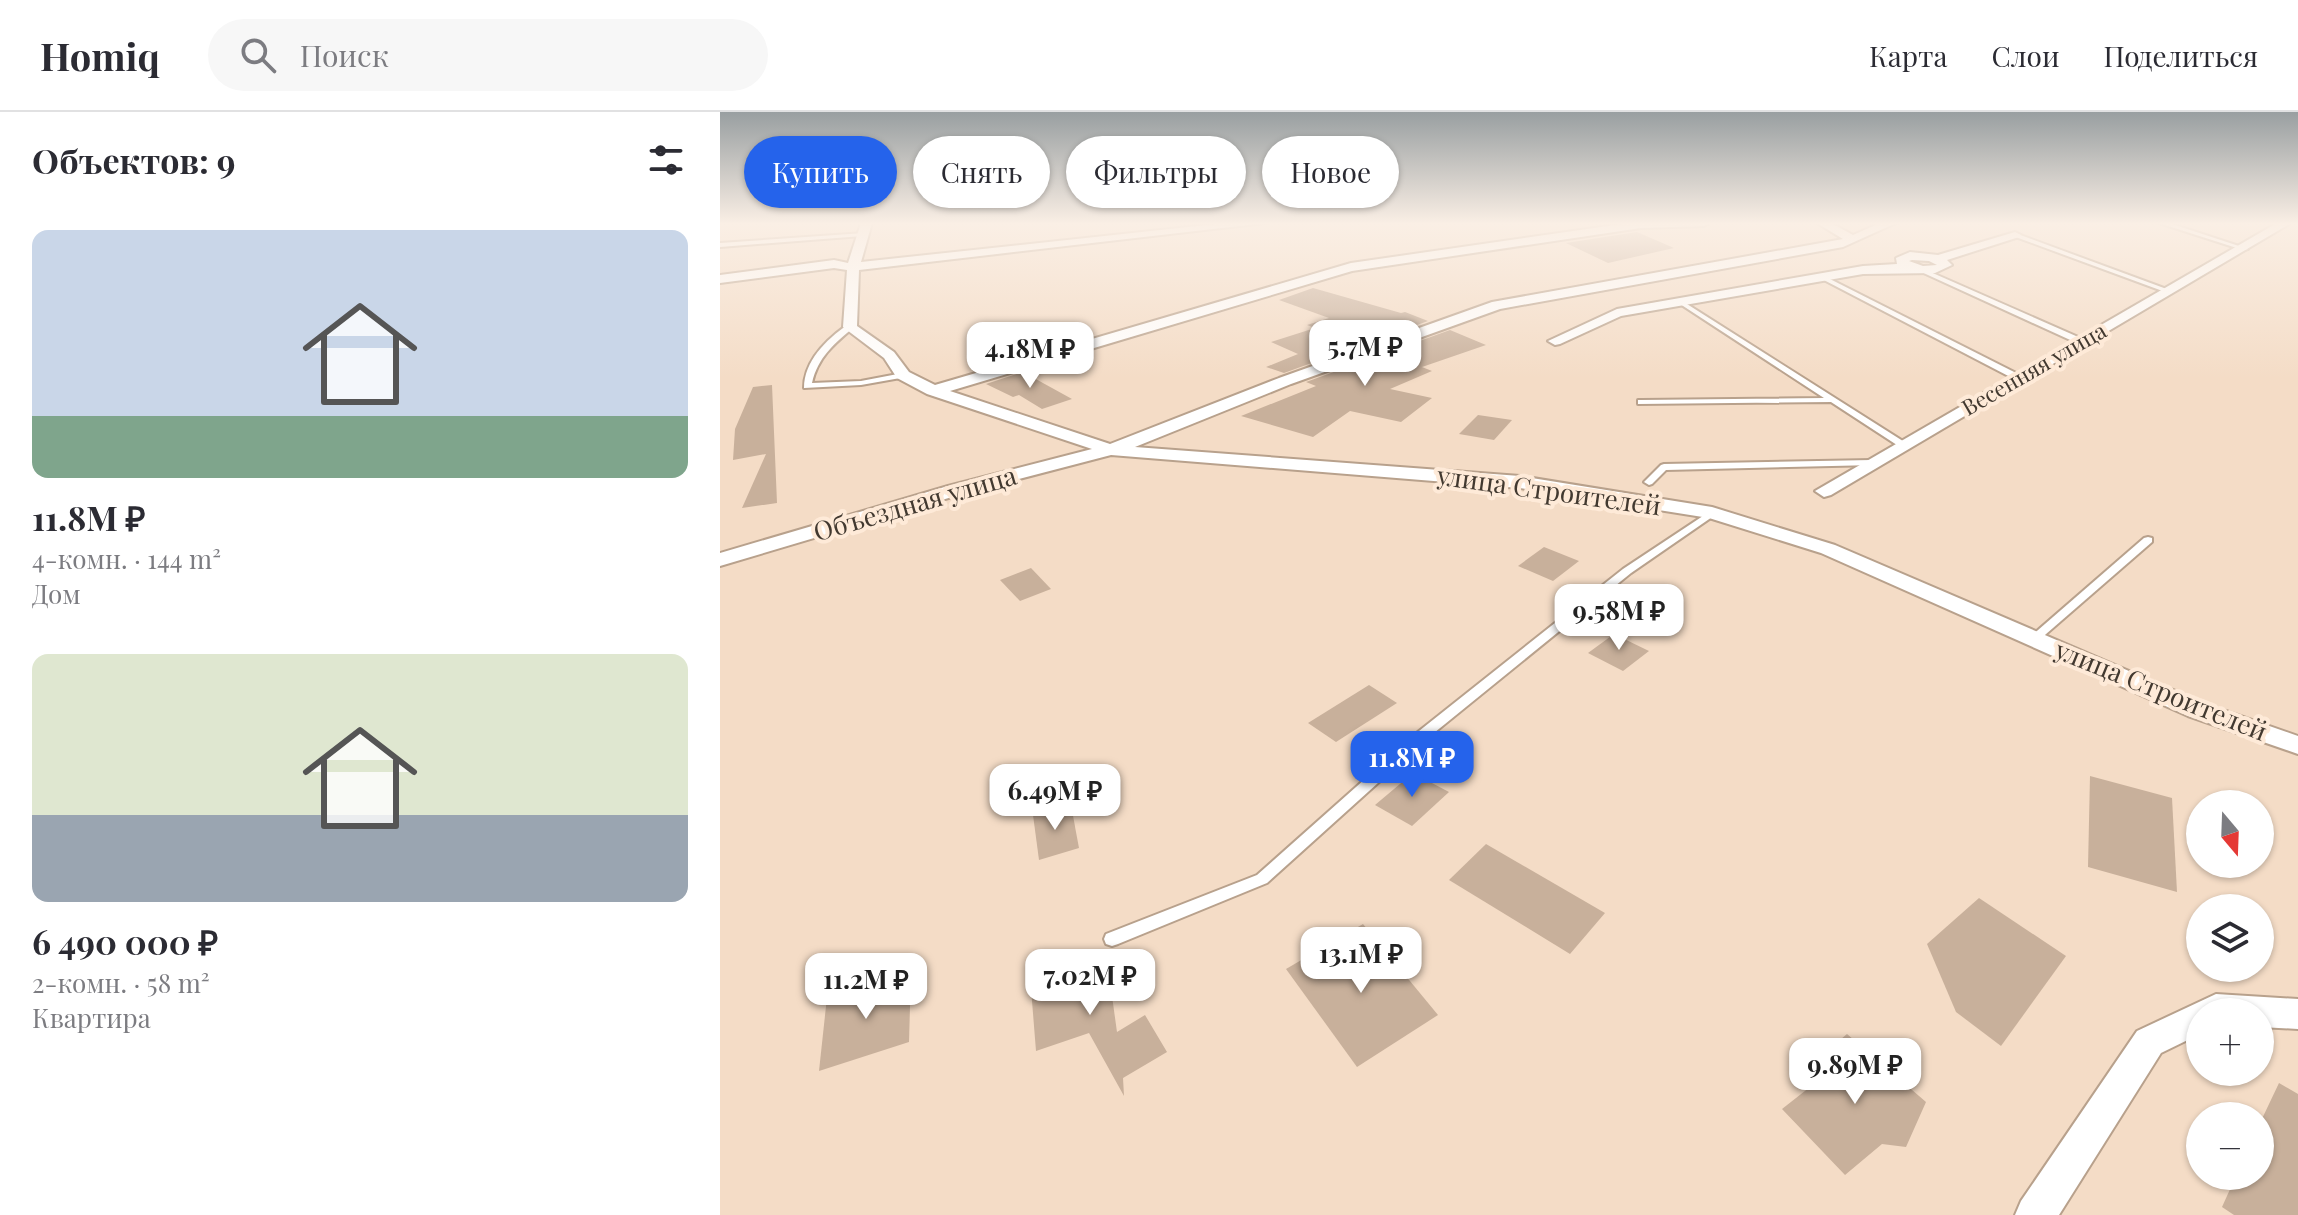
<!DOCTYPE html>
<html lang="ru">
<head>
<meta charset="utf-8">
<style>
  body { margin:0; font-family:"Playfair Display",serif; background:#f7f7f7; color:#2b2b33; height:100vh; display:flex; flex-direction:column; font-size:30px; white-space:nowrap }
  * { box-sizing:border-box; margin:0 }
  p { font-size:26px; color:#7c7c81 }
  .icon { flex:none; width:44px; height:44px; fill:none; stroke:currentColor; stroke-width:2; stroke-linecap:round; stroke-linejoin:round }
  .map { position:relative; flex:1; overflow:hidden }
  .side { display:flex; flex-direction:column; background:#fff; width:720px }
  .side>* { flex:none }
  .banner { position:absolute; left:24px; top:24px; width:760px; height:72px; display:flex; gap:16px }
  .needle { width:52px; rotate:161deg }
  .tools { position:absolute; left:1466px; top:678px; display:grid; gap:16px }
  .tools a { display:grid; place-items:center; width:88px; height:88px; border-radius:50%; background:#fff; box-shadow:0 2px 6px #0004; font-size:40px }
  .price { position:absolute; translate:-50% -68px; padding:0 18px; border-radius:16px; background:#fff; color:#222; font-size:26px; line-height:52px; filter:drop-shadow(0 2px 4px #0008) }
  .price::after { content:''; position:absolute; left:50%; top:48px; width:24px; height:18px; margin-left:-12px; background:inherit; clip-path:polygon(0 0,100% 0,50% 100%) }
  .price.current { background:#2563eb; color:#fff }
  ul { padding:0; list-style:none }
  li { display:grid; align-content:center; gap:16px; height:424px; padding:0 32px }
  li span { display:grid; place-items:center; height:248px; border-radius:16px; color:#555 }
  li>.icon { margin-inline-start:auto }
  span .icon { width:144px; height:144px; fill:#fffc; stroke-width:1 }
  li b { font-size:34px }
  h2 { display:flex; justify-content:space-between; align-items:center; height:96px; padding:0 32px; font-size:34px }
  .chip { padding:0 28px; border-radius:36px; background:#fff; box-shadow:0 2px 6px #0004; font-size:28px; line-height:72px }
  .chip.current { background:#2563eb; color:#fff }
  header { display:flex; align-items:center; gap:48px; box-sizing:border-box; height:112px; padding:0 40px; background:#fff; border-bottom:2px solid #e1e1e2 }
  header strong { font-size:38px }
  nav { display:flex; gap:44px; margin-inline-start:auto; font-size:28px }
  .search { width:560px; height:72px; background:#f7f7f7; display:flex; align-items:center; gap:20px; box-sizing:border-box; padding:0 28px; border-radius:44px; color:#7c7c81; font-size:30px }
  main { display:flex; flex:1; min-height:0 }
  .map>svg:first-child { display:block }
  .building { fill:#c8b09b }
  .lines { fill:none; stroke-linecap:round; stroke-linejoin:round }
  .lane-casing { stroke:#b8a18c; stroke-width:4 }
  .street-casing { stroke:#b8a18c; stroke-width:4 }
  .lane { fill:#fff; fill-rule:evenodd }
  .street { fill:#fff; fill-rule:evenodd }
  .labels { text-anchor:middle; stroke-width:8; stroke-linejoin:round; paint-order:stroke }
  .far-street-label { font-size:22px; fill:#423930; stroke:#feead8 }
  .street-label { font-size:26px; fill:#423930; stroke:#feead8 }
</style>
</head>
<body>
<header>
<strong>Homiq</strong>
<div class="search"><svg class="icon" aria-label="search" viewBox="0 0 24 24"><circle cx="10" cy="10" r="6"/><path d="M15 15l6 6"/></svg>Поиск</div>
<nav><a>Карта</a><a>Слои</a><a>Поделиться</a></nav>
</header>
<main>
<section class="side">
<h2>Объектов: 9<svg class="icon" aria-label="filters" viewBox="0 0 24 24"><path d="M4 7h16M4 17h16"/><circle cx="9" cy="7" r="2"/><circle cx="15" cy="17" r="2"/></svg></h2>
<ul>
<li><span style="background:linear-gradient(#c9d6e8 75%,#7fa58c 0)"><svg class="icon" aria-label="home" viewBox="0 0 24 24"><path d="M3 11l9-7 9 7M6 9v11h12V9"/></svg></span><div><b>11.8M ₽</b><p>4-комн. · 144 m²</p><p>Дом</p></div></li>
<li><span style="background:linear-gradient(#dfe7d0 65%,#9aa5b1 0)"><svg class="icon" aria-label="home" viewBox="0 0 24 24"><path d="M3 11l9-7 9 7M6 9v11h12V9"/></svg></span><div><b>6 490 000 ₽</b><p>2-комн. · 58 m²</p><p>Квартира</p></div></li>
</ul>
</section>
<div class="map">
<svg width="1578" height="1103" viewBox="0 0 1578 1103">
  <rect width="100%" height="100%" fill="#f4dcc6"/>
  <!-- building -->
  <g class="building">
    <polygon points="917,120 954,136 888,151 846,131"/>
    <polygon points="593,176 681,201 685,200 708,209 564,261 546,255 578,242 551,230 595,216 587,213 609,206 559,188"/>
    <polygon points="730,218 766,233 702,255 712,259 670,277 712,286 681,310 630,299 593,325 521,304 596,274 586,270"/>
    <polygon points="303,260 352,287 322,297 299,283 293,285 266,272"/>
    <polygon points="52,273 57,391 22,396 46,342 13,348 15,317 33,275"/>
    <polygon points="758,303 792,308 774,328 739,322"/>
    <polygon points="824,435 859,449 833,469 798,454"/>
    <polygon points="311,456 331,477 300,489 280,468"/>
    <polygon points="894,522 929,539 903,559 868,541"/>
    <polygon points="649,573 677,591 616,630 588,611"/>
    <polygon points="693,661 729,680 692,714 655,693"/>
    <polygon points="1370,664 1452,686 1457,780 1368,755"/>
    <polygon points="351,693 359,736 319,748 313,703"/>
    <polygon points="766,732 885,801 850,842 729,768"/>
    <polygon points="1259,786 1346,844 1281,934 1236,900 1207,832"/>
    <polygon points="643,812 718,903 637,955 566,857"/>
    <polygon points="386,841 397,920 425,903 447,940 403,966 404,984 369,921 316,939 310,864"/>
    <polygon points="191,860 189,930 99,959 107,885"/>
    <polygon points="1127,922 1206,990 1186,1035 1162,1032 1125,1063 1062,997 1104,964 1096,948"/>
    <polygon points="1559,971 1578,982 1578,1103 1514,1103 1502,1095 1516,1064 1540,1064 1540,1011"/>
  </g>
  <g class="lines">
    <defs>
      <g id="lane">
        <polygon points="1439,111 1449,111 1528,137 1523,138"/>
        <polygon points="144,121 142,124 0,135 0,131"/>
        <polygon points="1295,121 1452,179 1453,180 1448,181 1293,124"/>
        <polygon points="1199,155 1365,228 1366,230 1359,232 1197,158 1197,156"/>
        <polygon points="1102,163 1302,264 1303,266 1296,268 1100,166 1099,165"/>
        <polygon points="959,187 1186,331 1187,333 1183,336 1180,335 1111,290 918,292 918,288 921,288 1104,286 957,190 957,188"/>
        <path d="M127,213l7,2c-20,17 -36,30 -42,56l49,-2 42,-8 4,2 -1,2 -45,8 -57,3c0,-27 22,-48 43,-63z"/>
        <polygon points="1152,348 1155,349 1155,353 946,358 932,372 929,373 924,370 941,353 944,352"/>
        <polygon points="992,398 995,399 995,403 911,461 709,625 547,771 398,832 392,834 386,832 384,827 386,822 537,763 699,619 903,457"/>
        <polygon points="1428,425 1432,426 1432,430 1318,529 1310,529 1308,527 1310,525 1424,426"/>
      </g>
      <g id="street">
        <polygon points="141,111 152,111 141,150 505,111 545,111 139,158 137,214 174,240 189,260 215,273 631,151 909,111 989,111 984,114 921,116 632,159 230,279 390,332 559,266 772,190 1123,127 1097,111 1111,111 1133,123 1160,111 1176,111 1123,135 780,197 571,272 415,335 800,364 992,395 1115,433 1486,592 1578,624 1578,642 1468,604 1101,441 989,406 800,376 391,343 242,382 0,454 0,441 228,374 372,337 207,282 177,266 164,246 123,215 127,158 114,156 0,171 0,163 114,148 128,151"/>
        <polygon points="1557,111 1571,111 1111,383 1104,385 1095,379"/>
        <path d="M1295,120l6,3 -2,2 -72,23 5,5 -17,8 -72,1 -242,42 -61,28 -5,1 -7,-4 69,-32 246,-43 34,-2 -1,-6 14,-6 28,3zM1192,148l17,1 8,4 -14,1 -14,-5z"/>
        <polygon points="1496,882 1578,887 1578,917 1540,915 1540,900 1480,900 1480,922 1441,941 1339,1103 1295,1103 1301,1089 1417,919"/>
      </g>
    </defs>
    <!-- lane casing -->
    <use href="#lane" class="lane-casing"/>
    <!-- street casing -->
    <use href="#street" class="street-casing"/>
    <!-- lane -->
    <use href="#lane" class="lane"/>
    <!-- street -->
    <use href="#street" class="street"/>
  </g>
  <!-- sky -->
  <linearGradient id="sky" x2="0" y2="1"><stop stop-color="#999fa1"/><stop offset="0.42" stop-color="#faefe5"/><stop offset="1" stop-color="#faefe5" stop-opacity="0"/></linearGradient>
  <rect width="1578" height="266" fill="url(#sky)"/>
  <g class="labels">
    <!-- far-street labels -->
    <g class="far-street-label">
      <text transform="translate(1314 257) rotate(-30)" y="8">Весенняя улица</text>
    </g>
    <!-- street labels -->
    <g class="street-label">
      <text transform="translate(829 379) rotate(8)" y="9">улица Строителей</text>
      <text transform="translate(195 392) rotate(-16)" y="9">Объездная улица</text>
      <text transform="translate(1441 579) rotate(22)" y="9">улица Строителей</text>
    </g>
  </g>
</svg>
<div class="tools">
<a><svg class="needle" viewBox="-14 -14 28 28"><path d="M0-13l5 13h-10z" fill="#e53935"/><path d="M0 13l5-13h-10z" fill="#7c7c81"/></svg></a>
<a><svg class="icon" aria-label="layers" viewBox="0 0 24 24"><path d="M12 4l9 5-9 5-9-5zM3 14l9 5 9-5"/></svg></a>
<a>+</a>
<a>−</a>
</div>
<b class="price" style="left:645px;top:276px">5.7M ₽</b>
<b class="price" style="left:310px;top:278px">4.18M ₽</b>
<b class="price" style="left:899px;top:540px">9.58M ₽</b>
<b class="price current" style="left:692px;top:687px">11.8M ₽</b>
<b class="price" style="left:335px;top:720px">6.49M ₽</b>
<b class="price" style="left:641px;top:883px">13.1M ₽</b>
<b class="price" style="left:370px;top:905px">7.02M ₽</b>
<b class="price" style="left:146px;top:909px">11.2M ₽</b>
<b class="price" style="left:1135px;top:994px">9.89M ₽</b>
<div class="banner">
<a class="chip current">Купить</a>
<a class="chip">Снять</a>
<a class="chip">Фильтры</a>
<a class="chip">Новое</a>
</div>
</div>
</main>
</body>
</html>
